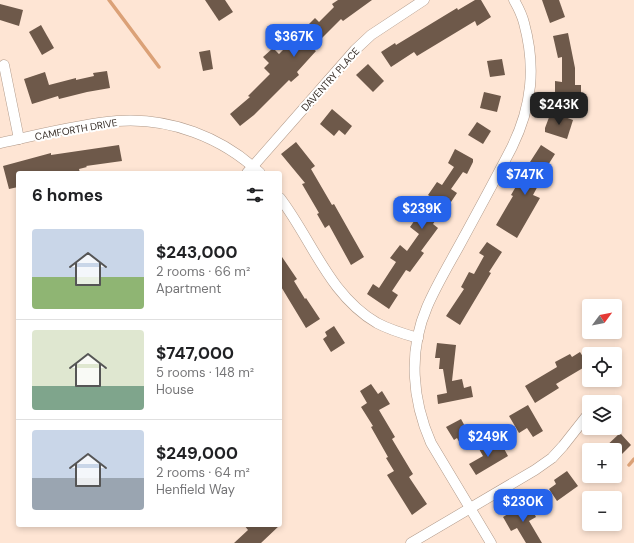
<!DOCTYPE html>
<html lang="en">
<head>
<meta charset="utf-8">
<style>
  body { margin:0; font-family:"DM Sans",sans-serif; background:#f6f6f6; color:#202124; height:100vh; display:flex; flex-direction:column; font-size:15px; white-space:nowrap }
  * { box-sizing:border-box; margin:0 }
  p { font-size:13px; color:#757577 }
  .icon { flex:none; width:22px; height:22px; fill:none; stroke:currentColor; stroke-width:2; stroke-linecap:round; stroke-linejoin:round }
  .map { position:relative; flex:1; overflow:hidden }
  .details { position:absolute; left:16px; top:171px; width:266px; height:356px; display:flex; flex-direction:column; background:#fff; border-radius:4px; box-shadow:0 2px 6px #0003 }
  .details>* { flex:none }
  .needle { width:26px; rotate:58deg }
  .controls { position:absolute; left:582px; top:299px; display:grid; gap:8px }
  .controls a { display:grid; place-items:center; width:40px; height:40px; border-radius:4px; background:#fff; box-shadow:0 2px 6px #0003; font-size:20px }
  .price { position:absolute; translate:-50% -34px; padding:0 9px; border-radius:8px; background:#2563eb; color:#fff; font-size:13px; line-height:26px; filter:drop-shadow(0 1px 2px #0008) }
  .price::after { content:''; position:absolute; left:50%; top:24px; width:12px; height:9px; margin-left:-6px; background:inherit; clip-path:polygon(0 0,100% 0,50% 100%) }
  .price.current { background:#222; color:#fff }
  ul { padding:0; list-style:none }
  li { display:flex; align-items:center; gap:12px; height:100px; padding:0 16px }
  li+li { border-top:1px solid #e0e0e0 }
  li span { display:grid; place-items:center; flex:none; width:112px; height:80px; border-radius:4px; color:#555 }
  li>.icon { margin-inline-start:auto }
  span .icon { width:48px; height:48px; fill:#fffc; stroke-width:1 }
  li b { font-size:17px }
  h2 { display:flex; justify-content:space-between; align-items:center; height:48px; padding:0 16px; font-size:17px }
  .map>svg:first-child { display:block }
  .lines { fill:none; stroke-linecap:round; stroke-linejoin:round }
  .stream { stroke:#dba177; stroke-width:3.5 }
  .building { fill:#6e594a }
  .minor-casing { stroke:#b19a8a; stroke-width:11 }
  .minor { stroke:#fff; stroke-width:10 }
  .labels { text-anchor:middle; stroke-width:4; stroke-linejoin:round; paint-order:stroke }
  .street-label { font-size:10px; fill:#372e28; stroke:#fff }
</style>
</head>
<body>
<div class="map">
<svg width="634" height="543" viewBox="0 0 634 543">
  <rect width="100%" height="100%" fill="#fee5d4"/>
  <g class="lines">
    <!-- stream -->
    <g class="stream">
      <polyline points="109,0 159,67"/>
      <polyline points="629,465 634,459"/>
    </g>
  </g>
  <!-- building -->
  <g class="building">
    <polygon points="205,0 225,0 233,12 219,21"/>
    <polygon points="338,0 372,0 343,21 341,19 312,48 316,51 297,72 299,75 291,82 289,80 254,115 240,126 230,114 250,97 248,96 270,74 264,68 269,63 263,57 273,48 279,54 315,18 319,22 334,7 332,4"/>
    <polygon points="475,0 481,0 491,17 477,26 475,21 417,56 414,52 391,67 381,52 395,43 396,45 457,8 458,10"/>
    <polygon points="542,0 559,0 565,17 550,23"/>
    <polygon points="0,4 23,10 19,26 0,20"/>
    <polygon points="41,25 54,48 42,55 29,32"/>
    <polygon points="568,33 575,68 575,85 581,85 581,97 555,96 555,81 562,82 562,57 558,58 553,36"/>
    <polygon points="210,50 213,69 203,71 199,52"/>
    <polygon points="502,59 505,75 490,77 487,61"/>
    <polygon points="368,64 384,81 373,92 356,75"/>
    <polygon points="107,71 110,88 87,92 59,99 58,96 32,104 24,79 45,72 49,85 76,78 76,80 94,76 93,73"/>
    <polygon points="484,92 501,96 497,112 480,108"/>
    <polygon points="332,109 352,126 345,135 339,130 334,136 320,124"/>
    <polygon points="551,112 573,120 567,139 545,132 545,128"/>
    <polygon points="477,122 491,131 483,144 468,135"/>
    <polygon points="296,142 315,166 311,169 332,205 334,204 364,257 351,265 329,225 325,228 317,214 319,213 302,184 305,183 281,154"/>
    <polygon points="119,145 122,161 86,166 87,167 79,169 80,173 18,173 18,187 9,189 3,166 51,153 51,155"/>
    <polygon points="541,145 555,154 538,181 540,182 533,195 540,198 517,238 496,225 513,196 511,195 518,183 524,186 530,176 529,175 534,165 530,162"/>
    <polygon points="455,149 473,159 473,162 467,174 463,172 451,189 457,193 447,208 445,207 433,224 438,228 421,251 424,253 410,272 406,270 392,291 398,295 389,309 367,294 373,284 379,288 396,262 390,258 400,245 407,251 419,234 410,227 431,197 428,195 437,182 442,185 454,167 448,163"/>
    <polygon points="487,242 502,252 489,272 491,273 460,325 446,316 464,289 461,287 469,272 474,274 484,256 479,253"/>
    <polygon points="280,254 297,279 294,281 305,299 306,298 320,319 306,328 280,285"/>
    <polygon points="334,326 345,343 331,352 323,339 327,336 325,332"/>
    <polygon points="437,343 456,345 452,381 462,379 464,388 471,386 473,397 438,404 437,395 447,393 443,369 439,369 440,358 435,358"/>
    <polygon points="580,352 588,365 556,384 559,388 535,403 525,386 557,367 555,362 570,354 572,357"/>
    <polygon points="371,384 378,394 382,391 390,404 379,410 395,437 392,439 413,474 409,477 427,504 412,515 387,475 394,471 386,458 388,457 371,427 373,426 361,407 367,403 360,391"/>
    <polygon points="528,405 543,431 533,437 527,428 519,433 509,416"/>
    <polygon points="461,419 473,441 462,447 457,438 454,440 446,427"/>
    <polygon points="620,433 631,445 615,461 615,450 602,450"/>
    <polygon points="491,442 495,449 502,445 508,456 476,475 469,464 483,456 479,449"/>
    <polygon points="567,471 578,486 557,501 549,489 556,484 554,480"/>
    <polygon points="528,502 536,517 529,521 542,543 526,543 517,528 511,531 503,517"/>
    <polygon points="244,525 280,525 261,543 234,543 248,530"/>
  </g>
  <g class="lines">
    <defs>
      <g id="minor">
        <polyline points="4,65 19,139"/>
        <path d="M0,143c38,-8 79,-19 117,-22 52,-4 105,16 143,52"/>
        <polyline points="247,173 355,50 371,35 424,0"/>
        <path d="M280,198c32,42 49,97 97,125 13,7 27,11 41,15"/>
        <polyline points="411,543 535,470 552,458 563,446 589,413"/>
        <path d="M491,543l-60,-100c-19,-43 -23,-92 -4,-136 9,-21 21,-41 32,-61 18,-33 36,-66 53,-99 20,-41 24,-80 12,-124 -2,-8 -6,-16 -10,-23"/>
      </g>
    </defs>
    <!-- minor casing -->
    <use href="#minor" class="minor-casing"/>
    <!-- minor -->
    <use href="#minor" class="minor"/>
  </g>
  <g class="labels">
    <!-- street labels -->
    <g class="street-label">
      <text transform="translate(330 79) rotate(-48)" y="4">DAVENTRY PLACE</text>
      <text transform="translate(76 129) rotate(-10)" y="4">CAMFORTH DRIVE</text>
    </g>
  </g>
</svg>
<div class="controls">
<a><svg class="needle" viewBox="-14 -14 28 28"><path d="M0-13l5 13h-10z" fill="#e53935"/><path d="M0 13l5-13h-10z" fill="#757577"/></svg></a>
<a><svg class="icon" aria-label="locate" viewBox="0 0 24 24"><circle cx="12" cy="12" r="6"/><path d="M12 2v4M12 18v4M2 12h4M18 12h4"/></svg></a>
<a><svg class="icon" aria-label="layers" viewBox="0 0 24 24"><path d="M12 4l9 5-9 5-9-5zM3 14l9 5 9-5"/></svg></a>
<a>+</a>
<a>−</a>
</div>
<b class="price" style="left:294px;top:58px">$367K</b>
<b class="price current" style="left:559px;top:126px">$243K</b>
<b class="price" style="left:525px;top:196px">$747K</b>
<b class="price" style="left:422px;top:230px">$239K</b>
<b class="price" style="left:488px;top:458px">$249K</b>
<b class="price" style="left:523px;top:523px">$230K</b>
<section class="details">
<h2>6 homes<svg class="icon" aria-label="filters" viewBox="0 0 24 24"><path d="M4 7h16M4 17h16"/><circle cx="9" cy="7" r="2"/><circle cx="15" cy="17" r="2"/></svg></h2>
<ul>
<li><span style="background:linear-gradient(#c9d6e8 60%,#8fb573 0)"><svg class="icon" aria-label="home" viewBox="0 0 24 24"><path d="M3 11l9-7 9 7M6 9v11h12V9"/></svg></span><div><b>$243,000</b><p>2 rooms · 66 m²</p><p>Apartment</p></div></li>
<li><span style="background:linear-gradient(#dfe7d0 70%,#7fa58c 0)"><svg class="icon" aria-label="home" viewBox="0 0 24 24"><path d="M3 11l9-7 9 7M6 9v11h12V9"/></svg></span><div><b>$747,000</b><p>5 rooms · 148 m²</p><p>House</p></div></li>
<li><span style="background:linear-gradient(#c9d6e8 60%,#9aa5b1 0)"><svg class="icon" aria-label="home" viewBox="0 0 24 24"><path d="M3 11l9-7 9 7M6 9v11h12V9"/></svg></span><div><b>$249,000</b><p>2 rooms · 64 m²</p><p>Henfield Way</p></div></li>
</ul>
</section>
</div>
</body>
</html>
